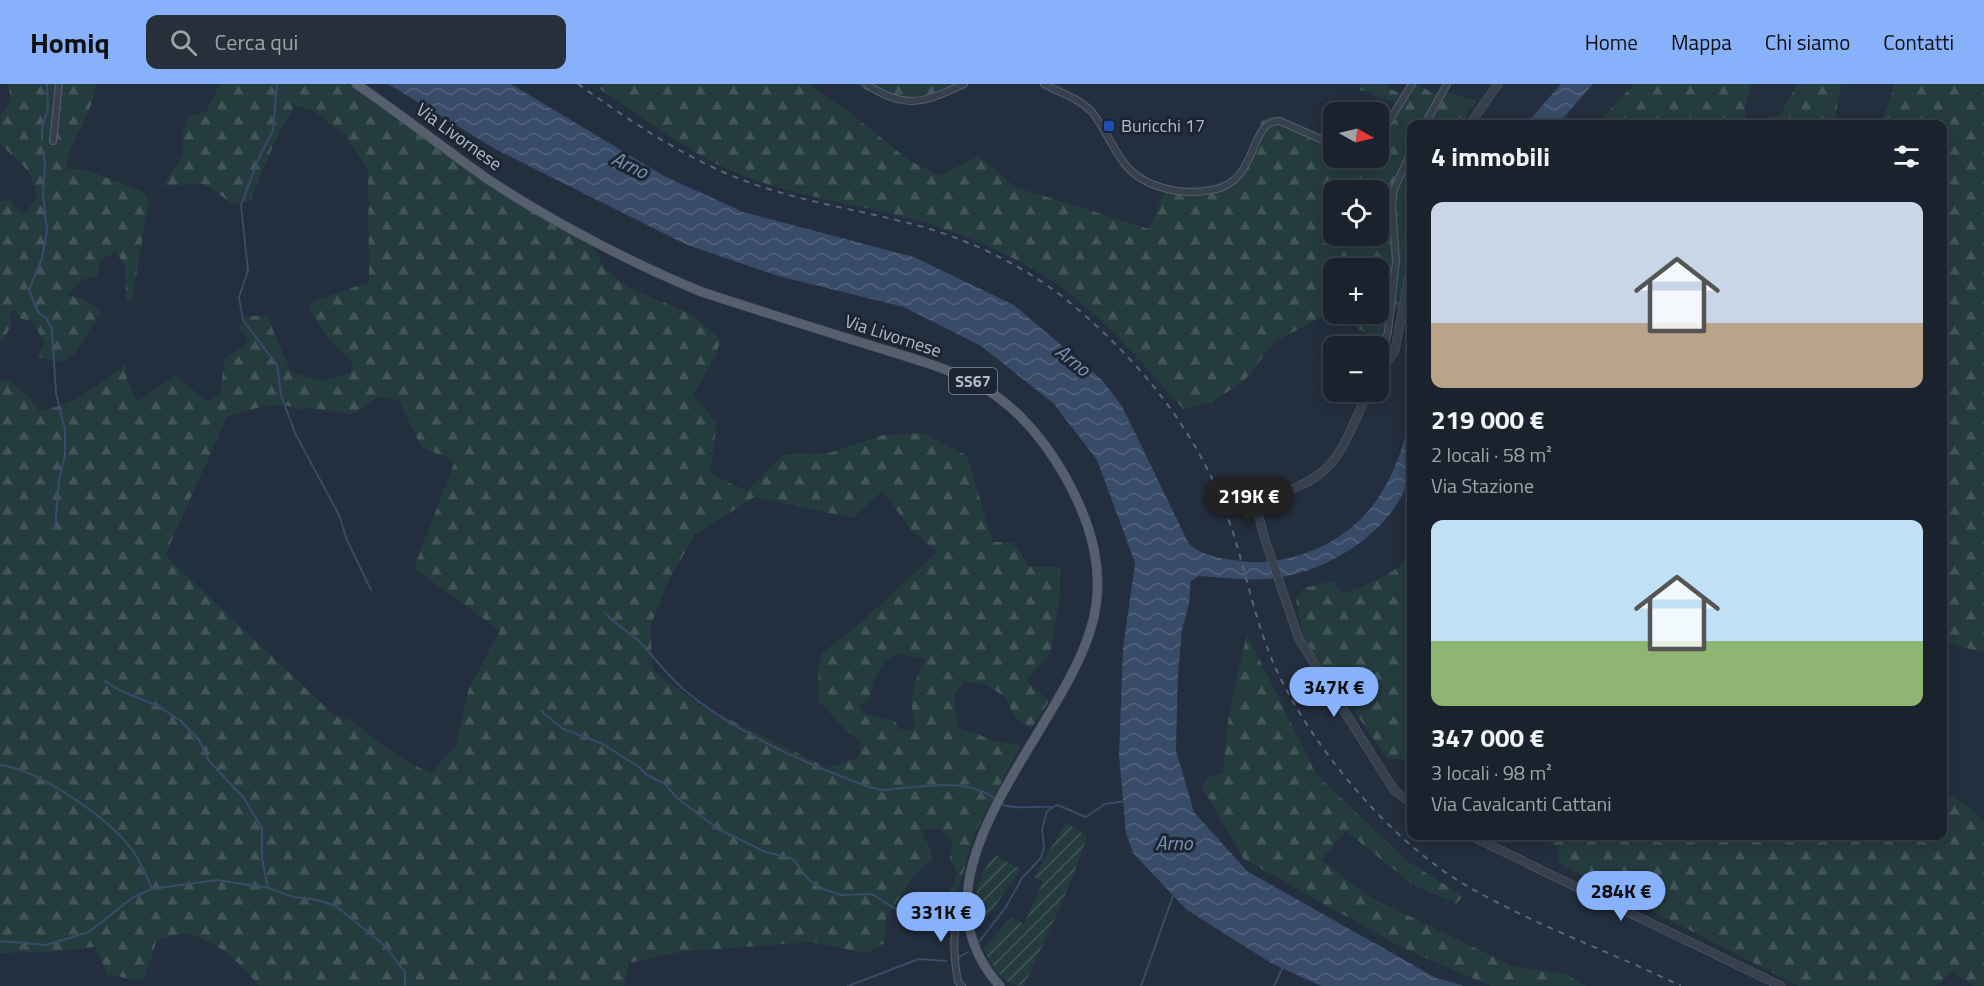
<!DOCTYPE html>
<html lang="it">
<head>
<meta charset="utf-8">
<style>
  body { margin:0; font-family:"Titillium Web",sans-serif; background:#272f3a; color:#f1f3f6; height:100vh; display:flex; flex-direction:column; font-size:22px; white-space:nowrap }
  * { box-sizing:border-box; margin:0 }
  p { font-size:20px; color:#9fa4aa }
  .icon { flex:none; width:33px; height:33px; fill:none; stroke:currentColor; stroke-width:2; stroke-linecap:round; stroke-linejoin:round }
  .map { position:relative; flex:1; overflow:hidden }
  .sheet { position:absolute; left:1407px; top:36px; width:540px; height:720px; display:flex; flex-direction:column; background:#1a222e; border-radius:12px; box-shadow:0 3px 15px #0003,0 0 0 2px #383f4a }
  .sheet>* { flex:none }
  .needle { width:39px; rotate:98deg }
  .buttons { position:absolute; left:1323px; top:18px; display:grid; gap:12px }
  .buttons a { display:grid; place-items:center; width:66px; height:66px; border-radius:12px; background:#1a222e; box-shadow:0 3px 15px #0003,0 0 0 2px #383f4a; font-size:30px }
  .price { position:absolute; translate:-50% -51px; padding:0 14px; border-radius:21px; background:#87b2fb; color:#111; font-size:20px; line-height:39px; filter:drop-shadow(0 2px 3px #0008) }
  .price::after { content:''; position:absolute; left:50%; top:36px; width:18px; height:14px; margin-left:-9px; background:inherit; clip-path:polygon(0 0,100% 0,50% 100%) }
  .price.on { background:#222; color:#fff }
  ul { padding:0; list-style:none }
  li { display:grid; align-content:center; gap:12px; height:318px; padding:0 24px }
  li span { display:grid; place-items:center; height:186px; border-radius:12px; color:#555 }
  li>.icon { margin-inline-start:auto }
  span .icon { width:108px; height:108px; fill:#fffc; stroke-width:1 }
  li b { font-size:26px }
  h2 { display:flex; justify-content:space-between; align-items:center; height:72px; padding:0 24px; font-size:26px }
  header { display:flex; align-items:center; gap:36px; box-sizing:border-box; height:84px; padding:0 30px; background:#87b2fb; color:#111 }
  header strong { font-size:28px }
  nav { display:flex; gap:33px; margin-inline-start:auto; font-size:21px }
  .search { width:420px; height:54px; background:#272f3a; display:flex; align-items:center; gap:15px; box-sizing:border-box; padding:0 21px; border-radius:12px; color:#9fa4aa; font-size:22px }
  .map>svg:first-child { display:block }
  .forest { fill:url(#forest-firs); fill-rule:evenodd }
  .garden { fill:url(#garden-furrows) }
  .water { fill:url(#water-waves) }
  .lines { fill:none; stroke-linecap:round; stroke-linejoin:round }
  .stream { stroke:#384b68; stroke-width:2 }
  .minor-casing { stroke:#555e6c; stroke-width:8 }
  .tertiary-casing { stroke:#555e6c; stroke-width:9 }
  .primary-casing { stroke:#404a57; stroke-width:10 }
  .minor { stroke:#37414e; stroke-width:6 }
  .tertiary { stroke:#37414e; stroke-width:8 }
  .primary { stroke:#555f6e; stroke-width:9 }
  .rail { stroke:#596475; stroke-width:2; stroke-dasharray:6 6; stroke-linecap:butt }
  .transit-dot { fill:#1a4fb4; stroke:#1c2633; stroke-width:2 }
  .labels { text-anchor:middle; stroke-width:6; stroke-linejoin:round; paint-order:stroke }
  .shield { fill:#1c2633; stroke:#868e9c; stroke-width:1.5 }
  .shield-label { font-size:16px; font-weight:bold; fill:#b3bbc9 }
  .poi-label { font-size:18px; fill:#b3bbc9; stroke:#1c2633; text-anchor:start }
  .street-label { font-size:18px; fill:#b3bbc9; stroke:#1c2633 }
  .water-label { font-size:20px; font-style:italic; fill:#7a91b2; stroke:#1c2633 }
</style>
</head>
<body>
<header>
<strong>Homiq</strong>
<div class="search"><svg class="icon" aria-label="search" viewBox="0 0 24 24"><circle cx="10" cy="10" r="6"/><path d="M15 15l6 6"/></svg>Cerca qui</div>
<nav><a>Home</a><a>Mappa</a><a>Chi siamo</a><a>Contatti</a></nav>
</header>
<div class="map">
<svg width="1984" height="902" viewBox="0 0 1984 902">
  <defs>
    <pattern id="forest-firs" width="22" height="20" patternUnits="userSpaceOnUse" patternTransform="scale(1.5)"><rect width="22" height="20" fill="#253c3f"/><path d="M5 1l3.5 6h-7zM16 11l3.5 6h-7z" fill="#425659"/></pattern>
    <pattern id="garden-furrows" width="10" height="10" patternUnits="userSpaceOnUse" patternTransform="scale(1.5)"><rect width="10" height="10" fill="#253c3f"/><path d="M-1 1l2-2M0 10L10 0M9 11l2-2" fill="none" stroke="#425659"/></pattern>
    <pattern id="water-waves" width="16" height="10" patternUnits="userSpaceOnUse" patternTransform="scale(1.5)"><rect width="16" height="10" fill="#384b68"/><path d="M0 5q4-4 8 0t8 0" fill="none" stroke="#52637c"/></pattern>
  </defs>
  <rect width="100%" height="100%" fill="#232e3e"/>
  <!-- forest -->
  <g class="forest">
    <path d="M8,0h87c0,30 -27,55 -29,85h18l60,23 5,9 -17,99 -6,2 -1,-36 -9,-14 -15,7 -4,17 -16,4 -13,15 16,4 17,13 -26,41 -14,9 -24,-5 8,-14 -13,-22 -11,-2 -6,-9 -6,5 2,9 -8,18 -3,-1v-140l9,-1 15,15 13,-18c-4,-28 -18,-35 -37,-53v-26l11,-19z"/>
    <path d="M220,0h126l84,57 162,103c17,46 57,49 96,69 12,7 22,19 33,27l-6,17 -22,38 24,28 -7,50 37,18 35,-36 47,-2 54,-18 40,-2 44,23 26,86h20l16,25h31v27l-10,60 -23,27 22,20 -18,28 -17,-13 -9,-19 -17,-11 -24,-5 -10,15 4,31 37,14 26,4 -46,88 -24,81 -9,2 15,-43 -7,-15 2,-16 -11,-13 -19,1 11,29 -18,15 -29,44 -2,25 -18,10 -55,-11 -132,10 -50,11 -5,23h-366c-11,-19 -49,-51 -72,-52 -9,-1 -20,4 -29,6l-14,41 -35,-6 -13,-28 -45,5 -50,1v-571l6,-3 24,18 9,14c34,-5 60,-27 87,-47l1,16 10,22 38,-27 33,27 12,-9 5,-35 24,-16 -10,-16 8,-10h20l24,56 30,9 30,-8 1,-11 -27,-28 -17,-28 9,-6 52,-18 -1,-112 -24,-36 -31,-23 -18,-6 -20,36 -25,60 -16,4 -29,-21 -42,1 20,-30v-23l6,-16 17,-4zM377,313l22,3 22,47 34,14 -41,107 86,63 -31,57 -13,57 -25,28 -24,-11 -59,-43 -13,-3 -170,-161 62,-138c21,-6 52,-19 71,-7 21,-6 44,8 59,2 7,-3 13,-10 20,-15zM882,407l28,37 27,24 -73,68 -42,33 -4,19 1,30 29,30 13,9 -2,16 -31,11 -128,-63 -47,-35 -3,-43 19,-47 26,-45 59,-38 99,21zM897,570l29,5c-12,22 -19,42 -11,66l-3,5 -13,-1 -4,-8 -31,-8 -5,-6 1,-4 8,-1c6,-18 9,-40 29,-48z"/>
    <path d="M604,0h205l44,31 54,44 32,17 40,-20 36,31 134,42 18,-43c23,2 42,0 65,-6l15,-23 14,-35 8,-6c24,2 41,20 64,24l1,18h44l1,-31 16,-24 -35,-13 2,-6h26l-1,3 22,11 7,-14 19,10 5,-4 36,11 -15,23h-49l-1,112 -11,68 -21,37 -48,-29 -57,30 -29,38 -33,22 -29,7c-47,-52 -97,-114 -161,-146 -37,-20 -78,-36 -119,-46 -52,-14 -108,-21 -159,-41 -51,-20 -98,-56 -144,-87zM1334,106h44v46h-44zM1334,184h44v46h-44z"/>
    <path d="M856,0h112c-48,27 -65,29 -112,0z"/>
    <polygon points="1634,0 1751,0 1745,24 1746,40 1597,40"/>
    <polygon points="1797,0 1841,0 1834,40 1762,40 1782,28"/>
    <polygon points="1895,0 1984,0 1984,569 1950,559 1943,585 1942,40 1881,40"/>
    <path d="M1411,470v210l-10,-5 -14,-1 -83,-119 -8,-39 8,-12 29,-7 9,13c25,-9 53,-19 69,-40z"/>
    <polygon points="1247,550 1316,690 1407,777 1463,812 1456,820 1412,800 1346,747 1321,776 1368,812 1512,882 1565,890 1586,902 1490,902 1401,863 1244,775 1202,703 1207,694 1223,689 1229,629"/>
    <polygon points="1943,705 1973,726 1984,737 1984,902 1973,902 1953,888 1935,902 1799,902 1558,779 1559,764 1538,752 1942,752"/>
  </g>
  <!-- garden -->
  <g class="garden">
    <path d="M1066,738l21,15 -17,47 -46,102c-22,0 -31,-20 -41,-37l28,-31 13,6 19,-42 -9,-5z"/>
    <path d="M995,771l26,14 -42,60c-9,-23 -1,-56 16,-74z"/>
  </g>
  <!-- water -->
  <g class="water">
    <path d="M388,0h123l153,92 79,36 171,45 100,48 88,75 20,26 67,138c13,12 35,15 52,17 21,3 38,0 59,-6 69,-22 98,-76 111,-144 0,19 4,42 0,60 -12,55 -76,97 -129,106 -27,5 -55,1 -83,-1l-8,5 -2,23 -7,26 -4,44 -2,76 18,62 53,59 189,107 29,8h-144l-50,-23 -84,-53 -54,-57 -7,-20 -7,-78 4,-107 12,-85 -38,-103 -44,-57 -72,-57 -77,-39 -126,-31 -91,-31 -190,-95z"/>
    <polygon points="1561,0 1593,0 1558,40 1526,40"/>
  </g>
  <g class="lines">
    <!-- stream -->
    <g class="stream">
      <polyline points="277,0 273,47 260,71 241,121 248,187 239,213 243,236 277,281 281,311 295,349 339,431 347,456 371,506"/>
      <polyline points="42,56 42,44 48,24 47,0"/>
      <polyline points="43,67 45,80 43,110 47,147 42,174 29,206 38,228 46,234 52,245 56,309 65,346 65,371 59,396 55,445"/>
      <path d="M605,529c11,12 23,18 35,29 15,16 27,33 43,47 54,45 121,74 186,98l13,3c35,-2 83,-14 112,8"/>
      <polyline points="105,597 119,606 158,622 181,637 199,656 209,677 243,713 262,744 262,775 268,804"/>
      <polyline points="541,627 563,645 601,659 639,683 647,691 665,700 677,714 718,745 766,768 793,775 809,796 823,805 841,811 872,810 892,823 931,840"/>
      <path d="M0,681c38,4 112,55 133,86 8,12 14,25 19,38"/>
      <path d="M1002,720c8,6 37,2 50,3"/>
      <polyline points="0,857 46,861 89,848 132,814 152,805 217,796 268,804 294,813 318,816 336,822 385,862 405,888 405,902"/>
      <polyline points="978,859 1006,823 1022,794 1041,774 1044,764 1042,745 1047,727 1057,721 1086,733 1105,720 1126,717"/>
      <polyline points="956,875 968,868"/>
      <polyline points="848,902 919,875 946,877"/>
      <polyline points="1141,902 1174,809"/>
      <polyline points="1274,902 1283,883"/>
    </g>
    <defs>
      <g id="minor">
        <path d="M866,0c39,26 57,19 98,0"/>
        <path d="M1044,0c16,9 35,14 48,28 12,15 20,35 32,51 19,25 58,33 88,27 48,-8 36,-71 68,-69l54,24"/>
        <polyline points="1425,40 1447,0"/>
        <polyline points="1378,51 1385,44 1412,0"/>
        <polyline points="53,57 59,0"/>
        <polyline points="1378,281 1388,248 1396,177 1392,122 1394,105 1412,66"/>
        <path d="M962,902l-4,-4c-6,-36 -6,-52 8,-86"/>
      </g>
      <g id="tertiary">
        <polyline points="1470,40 1498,0"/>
        <polyline points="1378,294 1395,266 1412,176"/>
        <circle cx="1256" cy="418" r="7"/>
        <path d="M1263,415c19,-7 43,-13 59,-27 24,-20 32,-54 47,-80"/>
        <polyline points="1257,425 1265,456 1299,555 1394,706 1412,720"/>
        <polyline points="1471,752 1781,902"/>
      </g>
      <path id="primary" d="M356,0c45,30 88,65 133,96 62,41 144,84 213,112 55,18 109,35 164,52 35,11 73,21 106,37 41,21 72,58 94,97 26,47 41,97 25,150 -32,109 -192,247 -91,358"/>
    </defs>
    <!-- minor casing -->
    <use href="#minor" class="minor-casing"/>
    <!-- tertiary casing -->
    <use href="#tertiary" class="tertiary-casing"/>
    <!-- primary casing -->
    <use href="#primary" class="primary-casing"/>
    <!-- minor -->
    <use href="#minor" class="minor"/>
    <!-- tertiary -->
    <use href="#tertiary" class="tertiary"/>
    <!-- primary -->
    <use href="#primary" class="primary"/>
    <!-- rail -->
    <path class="rail" d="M578,0c52,37 109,76 170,98 54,20 112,28 168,43 59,16 119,46 165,87 61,53 112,116 142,192 21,54 29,112 53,165 36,78 113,170 186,214 69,41 147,68 219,103"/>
  </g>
  <!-- markers -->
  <rect class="transit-dot" x="1103" y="36" width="12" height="12" rx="3"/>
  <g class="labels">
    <!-- shield labels -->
    <rect class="shield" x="949" y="284" width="48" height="26" rx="4.5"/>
    <g class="shield-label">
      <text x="973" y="303">SS67</text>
    </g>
    <!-- poi labels -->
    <g class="poi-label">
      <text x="1121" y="48">Buricchi 17</text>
    </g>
    <!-- street labels -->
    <g class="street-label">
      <text transform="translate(459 53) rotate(36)" y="6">Via Livornese</text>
      <text transform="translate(893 252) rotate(18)" y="6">Via Livornese</text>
    </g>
    <!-- water labels -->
    <g class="water-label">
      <text transform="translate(630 81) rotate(26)" y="7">Arno</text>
      <text transform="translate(1073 276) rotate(39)" y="7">Arno</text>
      <text x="1174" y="766">Arno</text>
    </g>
  </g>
</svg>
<div class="buttons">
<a><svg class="needle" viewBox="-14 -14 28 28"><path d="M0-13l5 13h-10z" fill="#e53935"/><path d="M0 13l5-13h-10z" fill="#9fa4aa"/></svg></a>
<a><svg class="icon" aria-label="locate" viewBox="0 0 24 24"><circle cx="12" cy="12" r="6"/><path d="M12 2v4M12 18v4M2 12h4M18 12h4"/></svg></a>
<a>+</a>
<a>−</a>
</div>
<b class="price on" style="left:1249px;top:443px">219K €</b>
<b class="price" style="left:1334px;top:634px">347K €</b>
<b class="price" style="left:1621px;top:838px">284K €</b>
<b class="price" style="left:941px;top:859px">331K €</b>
<section class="sheet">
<h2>4 immobili<svg class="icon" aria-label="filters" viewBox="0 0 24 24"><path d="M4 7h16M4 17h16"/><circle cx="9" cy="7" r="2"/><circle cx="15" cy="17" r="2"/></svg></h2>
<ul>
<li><span style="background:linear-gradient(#c9d6e8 65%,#b9a48a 0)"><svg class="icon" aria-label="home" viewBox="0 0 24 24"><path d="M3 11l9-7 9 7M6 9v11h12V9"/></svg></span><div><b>219 000 €</b><p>2 locali · 58 m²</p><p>Via Stazione</p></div></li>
<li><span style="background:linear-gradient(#bfe0f5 65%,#8fb573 0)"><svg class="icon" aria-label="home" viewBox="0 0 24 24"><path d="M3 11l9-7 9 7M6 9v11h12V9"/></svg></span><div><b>347 000 €</b><p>3 locali · 98 m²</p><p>Via Cavalcanti Cattani</p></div></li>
</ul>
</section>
</div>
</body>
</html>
